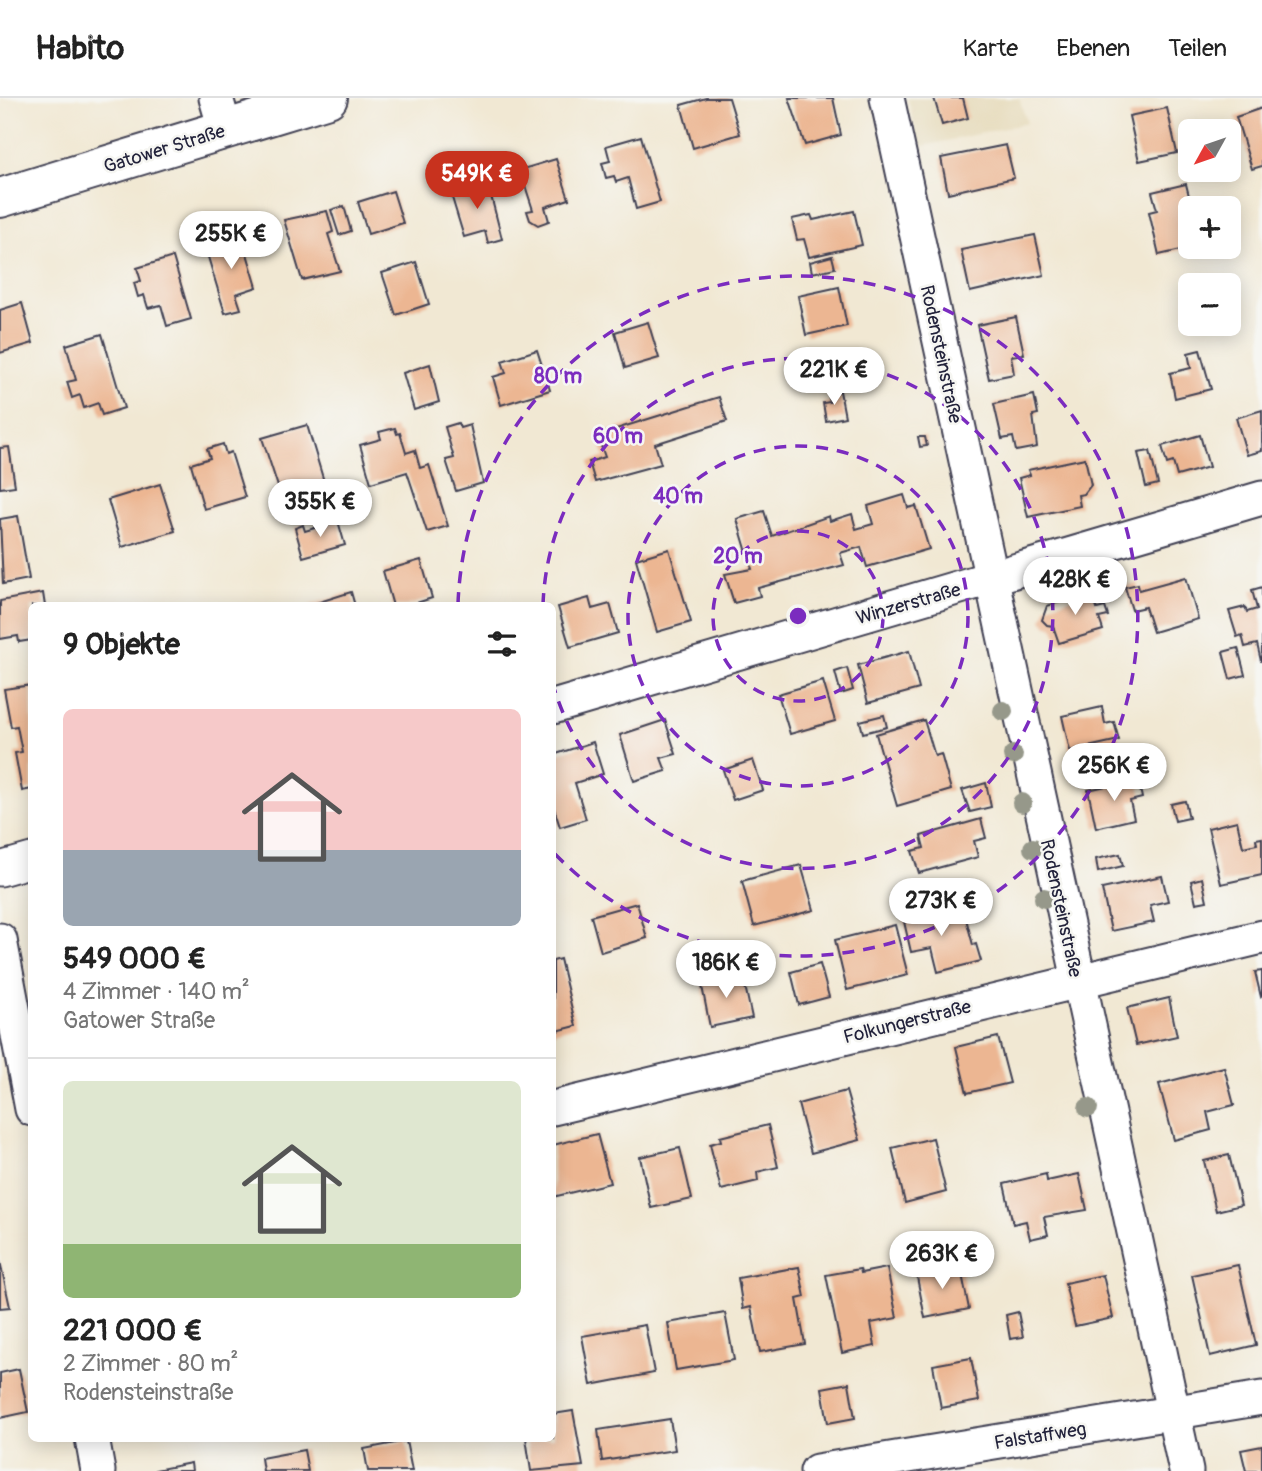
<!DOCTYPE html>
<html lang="de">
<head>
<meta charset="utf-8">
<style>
  body { margin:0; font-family:Pangolin,sans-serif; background:#f6f6f6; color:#222; height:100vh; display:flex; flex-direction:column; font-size:26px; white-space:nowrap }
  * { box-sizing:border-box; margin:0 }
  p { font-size:23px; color:#767676 }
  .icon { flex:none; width:38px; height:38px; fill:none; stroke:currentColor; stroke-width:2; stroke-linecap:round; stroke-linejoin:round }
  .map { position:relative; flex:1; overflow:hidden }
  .drawer { position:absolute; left:28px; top:504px; width:528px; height:840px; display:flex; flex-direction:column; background:#fff; border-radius:10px; box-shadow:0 4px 18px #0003 }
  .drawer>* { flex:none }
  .needle { width:46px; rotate:230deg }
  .tools { position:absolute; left:1178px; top:21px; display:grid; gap:14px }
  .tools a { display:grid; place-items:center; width:63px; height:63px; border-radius:10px; background:#fff; box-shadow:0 4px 18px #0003; font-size:35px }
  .price { position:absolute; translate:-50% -60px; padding:0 16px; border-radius:24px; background:#fff; color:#222; font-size:23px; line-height:46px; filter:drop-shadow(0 2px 4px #0008) }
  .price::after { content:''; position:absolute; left:50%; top:42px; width:21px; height:16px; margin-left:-10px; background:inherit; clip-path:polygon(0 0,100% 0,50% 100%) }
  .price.on { background:#c8321e; color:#fff }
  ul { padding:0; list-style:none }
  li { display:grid; align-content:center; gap:14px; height:371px; padding:0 35px }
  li+li { border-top:2px solid #e0e0e0 }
  li span { display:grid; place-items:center; height:217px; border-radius:10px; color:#555 }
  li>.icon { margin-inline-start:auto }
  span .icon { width:126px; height:126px; fill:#fffc; stroke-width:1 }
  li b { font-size:30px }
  h2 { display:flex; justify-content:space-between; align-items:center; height:84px; padding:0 35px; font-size:30px }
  header { display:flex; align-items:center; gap:42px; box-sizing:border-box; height:98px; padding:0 35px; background:#fff; border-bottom:2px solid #e0e0e0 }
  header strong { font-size:33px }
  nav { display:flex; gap:38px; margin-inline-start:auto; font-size:24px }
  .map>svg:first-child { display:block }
  .built { fill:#e6daba }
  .building { fill:#ecb692 }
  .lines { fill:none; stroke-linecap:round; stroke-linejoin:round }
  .minor-casing { stroke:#414052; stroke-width:37 }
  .major-casing { stroke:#414052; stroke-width:42 }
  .minor { stroke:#fff; stroke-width:33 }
  .major { stroke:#fff; stroke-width:38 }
  .tree { fill:#96988a }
  .ring { fill:none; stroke:#7b2cbf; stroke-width:3.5; stroke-dasharray:12 9 }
  .labels { text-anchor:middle; stroke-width:5; stroke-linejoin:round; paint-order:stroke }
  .street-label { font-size:19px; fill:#22223b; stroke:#f6f6f2 }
  .centre { fill:#7b2cbf; stroke:#f6f6f2; stroke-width:3.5 }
  .ring-label { font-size:21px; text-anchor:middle; font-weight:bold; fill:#7b2cbf; stroke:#f6f6f2; stroke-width:5; stroke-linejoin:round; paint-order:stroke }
</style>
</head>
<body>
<header>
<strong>Habito</strong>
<nav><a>Karte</a><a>Ebenen</a><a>Teilen</a></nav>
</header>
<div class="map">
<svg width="1262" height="1373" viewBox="0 0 1262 1373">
  <rect width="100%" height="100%" fill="#f6f6f2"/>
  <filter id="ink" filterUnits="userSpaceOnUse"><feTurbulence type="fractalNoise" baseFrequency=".0143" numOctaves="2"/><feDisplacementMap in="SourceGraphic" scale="14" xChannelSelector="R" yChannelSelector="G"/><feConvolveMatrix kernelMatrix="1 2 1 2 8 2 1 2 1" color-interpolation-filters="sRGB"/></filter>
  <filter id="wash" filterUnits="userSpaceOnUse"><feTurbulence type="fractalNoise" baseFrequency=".00686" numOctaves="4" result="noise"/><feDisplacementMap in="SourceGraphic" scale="28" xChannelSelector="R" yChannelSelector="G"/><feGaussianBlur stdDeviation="1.57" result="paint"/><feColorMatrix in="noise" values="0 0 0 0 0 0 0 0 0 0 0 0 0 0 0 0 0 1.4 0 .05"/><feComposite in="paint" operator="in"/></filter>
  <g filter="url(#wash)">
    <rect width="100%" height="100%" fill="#f1e8d3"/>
    <!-- built -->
    <polygon class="built" points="908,0 1019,0 1027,25 919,49"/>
    <g id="blocks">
      <!-- building -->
      <g class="building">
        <polygon points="706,0 729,0 740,36 693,50 681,7"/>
        <polygon points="789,0 833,0 841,37 805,47"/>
        <polygon points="934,0 963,0 968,20 942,27"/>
        <polygon points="1167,10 1177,55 1139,63 1129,18"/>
        <polygon points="1262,10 1262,68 1252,71 1236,19"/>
        <polygon points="641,38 660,104 636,111 628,80 616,84 614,78 606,80 602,65 610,63 606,48"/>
        <polygon points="1006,47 1014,80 948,95 941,60"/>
        <polygon points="556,61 569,101 545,109 549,123 538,127 530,122 527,113 533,112 520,72"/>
        <polygon points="487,82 502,141 488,145 485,133 464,139 450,93"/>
        <polygon points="1186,86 1192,110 1190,150 1159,157 1149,114 1157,112 1152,94"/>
        <polygon points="393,93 403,125 368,136 358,104"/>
        <polygon points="344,108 351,133 339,137 331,112"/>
        <polygon points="327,113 333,134 328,136 340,173 302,182 284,122"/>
        <polygon points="854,113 862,147 809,159 804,141 797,142 792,121 811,117 813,122"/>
        <polygon points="1035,137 1044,177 970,194 961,152"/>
        <polygon points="242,139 257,189 236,196 241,211 225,215 205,149"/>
        <polygon points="832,158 835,170 812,175 810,164"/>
        <polygon points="173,159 191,221 167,228 161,207 148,210 144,197 138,199 134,185 141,183 137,170"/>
        <polygon points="416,164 429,206 396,217 382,175"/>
        <polygon points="839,189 847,228 806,237 798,198"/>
        <polygon points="22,205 33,245 0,255 0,212"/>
        <polygon points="1016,219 1024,256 1011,258 1014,276 989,281 977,227"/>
        <polygon points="648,224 659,260 625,270 615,234"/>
        <polygon points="102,236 124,310 102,317 98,305 84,310 80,297 72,300 67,284 76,282 66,247"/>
        <polygon points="537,252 550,292 501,307 493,279 506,275 502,263"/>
        <polygon points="1200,252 1211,291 1175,300 1170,275 1191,270 1188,255"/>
        <polygon points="430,266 439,304 414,312 403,275"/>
        <polygon points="840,293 845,319 826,323 823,305 830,304 828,295"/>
        <polygon points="1034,297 1038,316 1033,317 1037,349 1016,353 1013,339 1002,341 994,306"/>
        <polygon points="719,299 727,323 655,346 661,366 595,384 589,364 605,359 597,337"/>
        <polygon points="1262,312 1262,353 1247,357 1236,320"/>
        <polygon points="458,325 460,330 470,327 483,385 456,393 446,362 454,360 445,329"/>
        <polygon points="307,327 328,397 310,402 312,408 287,416 262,340"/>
        <polygon points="395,330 397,336 400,335 406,355 415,352 420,370 429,367 448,428 427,434 407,374 371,385 360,347 381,341 379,334"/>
        <polygon points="1200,337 1209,369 1177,378 1173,364 1167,366 1162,348"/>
        <polygon points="918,339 925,339 927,348 920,349"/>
        <polygon points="223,346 226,356 231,354 245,399 204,411 191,366 210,360 207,351"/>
        <polygon points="9,349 15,388 0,390 0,350"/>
        <polygon points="1150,353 1158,386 1146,389 1138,355"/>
        <polygon points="1085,360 1091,387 1084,396 1078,397 1080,408 1028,419 1019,380 1030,377 1028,372"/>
        <polygon points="160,386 175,433 122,449 108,402"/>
        <polygon points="904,397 908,410 916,408 929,451 867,469 861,449 840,455 844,467 758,490 760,498 734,505 725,476 752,471 737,421 764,413 772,438 829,418 830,423 852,416 856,431 873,426 868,408"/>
        <polygon points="18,418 29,481 3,486 0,421"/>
        <polygon points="338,423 345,447 303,459 295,430 303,427 305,433"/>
        <polygon points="669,451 691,524 657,534 636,461"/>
        <polygon points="421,462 432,500 407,508 393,508 383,473"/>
        <polygon points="1186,479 1198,521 1153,534 1145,509 1132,512 1125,489 1138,486 1139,492"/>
        <polygon points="1262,489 1262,563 1261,563 1257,546 1245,549 1242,537 1237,539 1229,513 1245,509 1247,514 1257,511 1252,492"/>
        <polygon points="351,494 355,508 310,508 310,507"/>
        <polygon points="1092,494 1097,511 1105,509 1108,518 1099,520 1103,532 1059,545 1053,528 1047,527 1042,522 1047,508"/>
        <polygon points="43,495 45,508 32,508 32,542 19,544 18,538 0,541 0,503"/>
        <polygon points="589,500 592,511 610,506 618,535 570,549 558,509"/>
        <polygon points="1238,550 1245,577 1230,581 1223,554"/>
        <polygon points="909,553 919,591 868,605 858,567"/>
        <polygon points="847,570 853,592 841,596 835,574"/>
        <polygon points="823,583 835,623 790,636 778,596"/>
        <polygon points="32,587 32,691 22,693 15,655 22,654 17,628 11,629 4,591"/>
        <polygon points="1102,609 1105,626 1114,624 1119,642 1070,653 1062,618"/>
        <polygon points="884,617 887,629 863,635 860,623"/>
        <polygon points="665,622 676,656 661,660 666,673 634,683 620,637"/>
        <polygon points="924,622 935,658 941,656 951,692 897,708 876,636"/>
        <polygon points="593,644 603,676 575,685 586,721 560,729 553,707 553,657"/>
        <polygon points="753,662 763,692 733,702 723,672"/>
        <polygon points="1138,681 1142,700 1130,703 1134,721 1096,730 1088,692"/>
        <polygon points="986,685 991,709 970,714 962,692"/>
        <polygon points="1185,703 1189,720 1175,723 1171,706"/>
        <polygon points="981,721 986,740 974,743 978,759 919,775 912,753 924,750 921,738"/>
        <polygon points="1237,723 1243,749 1257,746 1256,741 1262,740 1262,777 1221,786 1208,730"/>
        <polygon points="1120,756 1123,768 1098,774 1096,761"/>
        <polygon points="801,767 814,812 754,828 742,783"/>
        <polygon points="1162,778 1168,803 1150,807 1154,824 1111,833 1102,791"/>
        <polygon points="1202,780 1207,803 1196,805 1191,783"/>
        <polygon points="637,805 647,840 601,854 591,818"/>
        <polygon points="931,806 935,824 965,817 973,847 976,846 981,863 938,874 932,850 911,854 902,815"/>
        <polygon points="895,827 908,877 847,892 835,842"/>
        <polygon points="560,861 576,928 553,934 553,863"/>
        <polygon points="820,866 829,899 799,907 791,874"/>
        <polygon points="1262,873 1262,898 1261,899 1255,874"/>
        <polygon points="742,874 752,920 710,929 701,883"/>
        <polygon points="1169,900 1177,938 1136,947 1127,910"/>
        <polygon points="998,939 1010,985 967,995 956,949"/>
        <polygon points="1224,969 1234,1007 1207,1014 1211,1032 1174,1042 1159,986"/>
        <polygon points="846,993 860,1042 811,1055 798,1006"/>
        <polygon points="768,1027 778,1069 757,1074 758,1083 721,1092 710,1046 721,1043 720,1039"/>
        <polygon points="597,1036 610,1085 553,1099 553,1047"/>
        <polygon points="933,1040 946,1094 905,1105 892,1050"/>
        <polygon points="680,1050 692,1101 651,1110 640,1059"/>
        <polygon points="1229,1057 1241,1107 1216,1113 1204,1063"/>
        <polygon points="1046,1076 1047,1083 1079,1076 1087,1112 1044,1119 1048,1137 1030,1141 1026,1123 1013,1126 1004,1086"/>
        <polygon points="0,1163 10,1209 0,1210"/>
        <polygon points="960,1166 969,1211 925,1220 916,1174"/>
        <polygon points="1238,1167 1256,1247 1210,1258 1192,1177"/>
        <polygon points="799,1169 805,1199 797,1201 805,1246 760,1254 751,1209 743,1211 738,1180"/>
        <polygon points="887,1170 897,1220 871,1225 875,1248 842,1255 826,1177 860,1171 861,1175"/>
        <polygon points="1103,1177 1113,1220 1075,1228 1065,1185"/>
        <polygon points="1018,1214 1023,1239 1010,1241 1006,1217"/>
        <polygon points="725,1215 734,1262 676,1272 668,1225"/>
        <polygon points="645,1227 654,1275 591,1287 582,1238"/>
        <polygon points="971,1260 979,1303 941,1310 933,1267"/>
        <polygon points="19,1271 28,1314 0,1320 0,1275"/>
        <polygon points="849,1285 855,1320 828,1325 822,1290"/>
        <polygon points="573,1313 583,1368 531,1373 526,1340 553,1340 553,1316"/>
        <polygon points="670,1321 675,1352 602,1363 598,1332"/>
        <polygon points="406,1343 412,1373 368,1373 364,1351"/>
        <polygon points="1262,1348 1262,1373 1246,1373 1241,1352"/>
        <polygon points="304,1352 308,1373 263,1373 261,1360"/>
        <polygon points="191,1365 192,1373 155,1373 155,1372"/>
      </g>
    </g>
  </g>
  <g filter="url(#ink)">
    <use href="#blocks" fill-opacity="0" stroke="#414052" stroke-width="2"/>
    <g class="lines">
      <defs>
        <g id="minor">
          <polyline points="216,0 225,31"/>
          <polyline points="887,0 1186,1373"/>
          <polyline points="553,609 1262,400"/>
          <polyline points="0,771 32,762"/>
          <polyline points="0,842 32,1011"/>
          <polyline points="553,1010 1262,839"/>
          <polyline points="92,1340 98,1373"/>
          <polyline points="817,1373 1262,1300"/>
        </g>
        <polyline id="major" points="0,100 328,0"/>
      </defs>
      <!-- minor casing -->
      <use href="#minor" class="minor-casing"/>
      <!-- major casing -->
      <use href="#major" class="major-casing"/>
      <!-- minor -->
      <use href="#minor" class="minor"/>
      <!-- major -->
      <use href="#major" class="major"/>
    </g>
    <!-- trees -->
    <g class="tree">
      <circle cx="1003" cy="613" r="10"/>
      <circle cx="1013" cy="657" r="10"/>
      <circle cx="1022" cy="705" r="10"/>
      <circle cx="1033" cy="750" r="10"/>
      <circle cx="1044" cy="800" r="10"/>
      <circle cx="1088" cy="1010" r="10"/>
    </g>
  </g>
  <!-- distance rings -->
  <g class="ring">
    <circle cx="798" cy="518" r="85"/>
    <circle cx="798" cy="518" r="170"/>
    <path d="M543 507A255 255 0 1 1 554 590"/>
    <path d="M458 506A340 340 0 1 1 553 754"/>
  </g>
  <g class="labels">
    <!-- street labels -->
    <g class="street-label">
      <text transform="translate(164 50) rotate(-17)" y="7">Gatower Straße</text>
      <text transform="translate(942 256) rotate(78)" y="7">Rodensteinstraße</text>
      <text transform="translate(908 505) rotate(-16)" y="7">Winzerstraße</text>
      <text transform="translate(1062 810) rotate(78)" y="7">Rodensteinstraße</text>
      <text transform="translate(907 923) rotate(-14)" y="7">Folkungerstraße</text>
      <text transform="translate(1040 1337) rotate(-9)" y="7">Falstaffweg</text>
    </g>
  </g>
  <circle cx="798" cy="518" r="10" class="centre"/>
  <g class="ring-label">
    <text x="558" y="285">80 m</text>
    <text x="618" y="345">60 m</text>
    <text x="678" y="405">40 m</text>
    <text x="738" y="465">20 m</text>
  </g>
</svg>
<div class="tools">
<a><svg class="needle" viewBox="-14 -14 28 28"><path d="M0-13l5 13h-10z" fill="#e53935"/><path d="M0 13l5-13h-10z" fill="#767676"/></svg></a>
<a>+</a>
<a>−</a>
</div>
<b class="price on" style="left:477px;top:113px">549K €</b>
<b class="price" style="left:231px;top:173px">255K €</b>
<b class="price" style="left:834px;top:309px">221K €</b>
<b class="price" style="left:320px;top:441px">355K €</b>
<b class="price" style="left:1075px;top:519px">428K €</b>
<b class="price" style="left:1114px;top:705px">256K €</b>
<b class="price" style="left:941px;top:840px">273K €</b>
<b class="price" style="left:726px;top:902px">186K €</b>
<b class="price" style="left:942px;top:1193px">263K €</b>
<section class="drawer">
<h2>9 Objekte<svg class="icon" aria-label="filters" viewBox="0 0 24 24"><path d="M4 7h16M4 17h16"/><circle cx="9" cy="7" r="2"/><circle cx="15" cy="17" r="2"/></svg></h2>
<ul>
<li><span style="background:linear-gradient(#f6c9c9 65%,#9aa5b1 0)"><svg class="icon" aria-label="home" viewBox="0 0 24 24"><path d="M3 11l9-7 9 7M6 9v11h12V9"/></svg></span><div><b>549 000 €</b><p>4 Zimmer · 140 m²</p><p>Gatower Straße</p></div></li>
<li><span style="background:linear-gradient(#dfe7d0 75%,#8fb573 0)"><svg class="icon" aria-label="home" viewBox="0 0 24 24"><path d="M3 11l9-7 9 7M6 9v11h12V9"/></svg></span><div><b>221 000 €</b><p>2 Zimmer · 80 m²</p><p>Rodensteinstraße</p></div></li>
</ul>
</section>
</div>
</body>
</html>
